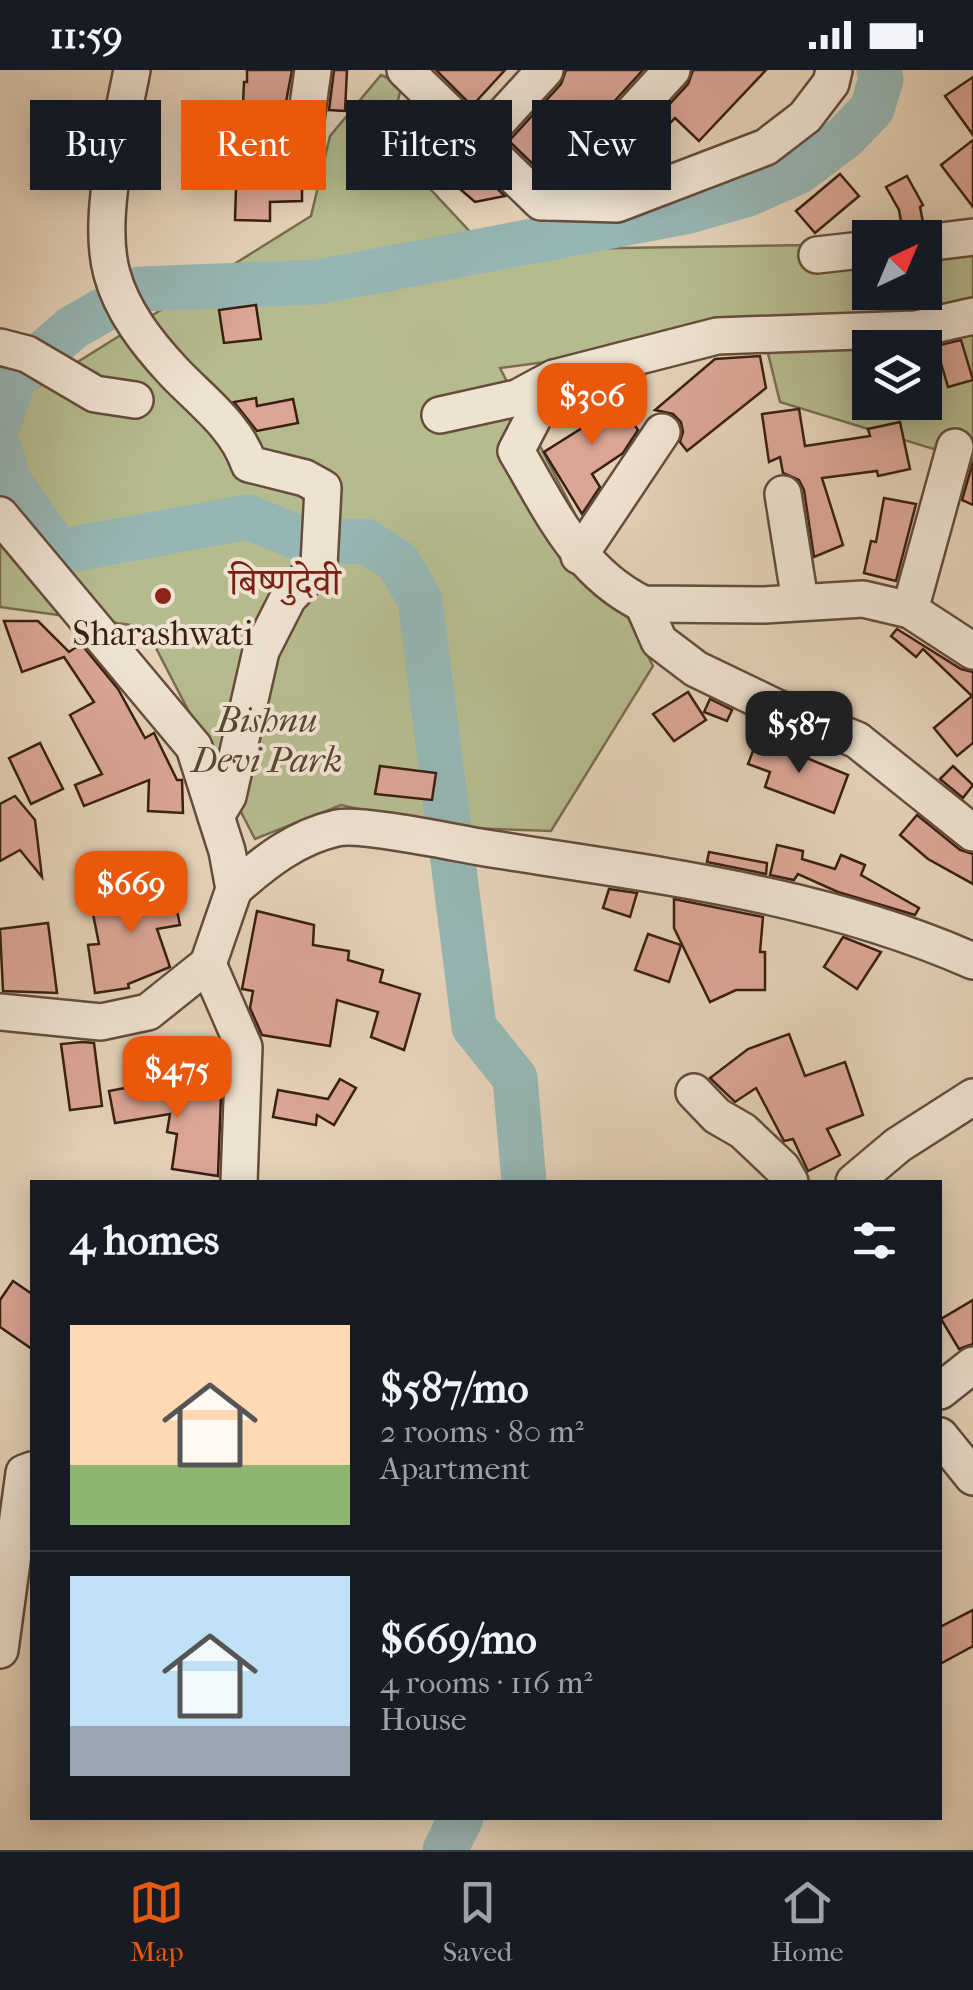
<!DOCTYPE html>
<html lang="en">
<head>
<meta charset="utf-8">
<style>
  body { margin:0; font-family:"IM FELL French Canon","Noto Serif Devanagari",serif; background:#20242c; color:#f1f3f6; height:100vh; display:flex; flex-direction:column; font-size:38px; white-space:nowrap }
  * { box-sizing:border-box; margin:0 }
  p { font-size:32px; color:#9ea1a6 }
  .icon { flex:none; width:55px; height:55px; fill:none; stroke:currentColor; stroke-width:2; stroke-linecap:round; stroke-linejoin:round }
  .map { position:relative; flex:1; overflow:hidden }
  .panel { position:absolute; left:30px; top:1110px; width:912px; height:640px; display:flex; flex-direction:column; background:#171b24; border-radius:0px; box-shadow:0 5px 25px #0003 }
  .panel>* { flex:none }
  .hud { position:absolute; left:30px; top:30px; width:915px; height:90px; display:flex; gap:20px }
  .needle { width:65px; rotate:44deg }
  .fabs { position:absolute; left:852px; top:150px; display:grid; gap:20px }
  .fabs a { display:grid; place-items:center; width:90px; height:90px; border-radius:0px; background:#171b24; box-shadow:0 5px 25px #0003; font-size:50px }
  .price { position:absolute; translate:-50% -85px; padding:0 22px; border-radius:20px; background:#ea580c; color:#fff; font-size:32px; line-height:65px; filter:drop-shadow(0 2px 5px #0008) }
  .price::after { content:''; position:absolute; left:50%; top:60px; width:30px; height:22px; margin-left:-15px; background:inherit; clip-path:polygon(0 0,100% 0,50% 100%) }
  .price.selected { background:#222; color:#fff }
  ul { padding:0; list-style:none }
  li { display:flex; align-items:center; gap:30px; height:250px; padding:0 40px }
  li+li { border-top:2px solid #363941 }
  li span { display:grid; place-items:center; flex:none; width:280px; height:200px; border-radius:0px; color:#555 }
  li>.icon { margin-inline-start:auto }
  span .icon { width:120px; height:120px; fill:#fffc; stroke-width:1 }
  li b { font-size:42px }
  h2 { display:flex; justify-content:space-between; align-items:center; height:120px; padding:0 40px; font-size:42px }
  .pill { padding:0 35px; border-radius:0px; background:#171b24; box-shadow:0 5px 25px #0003; font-size:35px; line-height:90px }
  .pill.selected { background:#ea580c; color:#fff }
  .status { display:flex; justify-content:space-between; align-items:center; height:70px; padding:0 50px; background:#171b24; direction:ltr }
  .status svg { height:28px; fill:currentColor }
  .tab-bar { display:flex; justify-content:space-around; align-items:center; height:140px; border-top:2px solid #363941; background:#171b24; font-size:28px; color:#9ea1a6 }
  .tab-bar a { display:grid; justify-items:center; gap:5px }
  .tab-bar .selected { color:#ea580c }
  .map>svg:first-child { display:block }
  .green { fill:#b6bb8e; stroke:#786d50; stroke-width:2.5; fill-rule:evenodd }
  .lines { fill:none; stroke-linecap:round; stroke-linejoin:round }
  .river { stroke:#96b6b4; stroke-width:45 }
  .building { fill:#dba696; stroke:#3a1f11; stroke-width:2.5 }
  .minor-casing { stroke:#654c3b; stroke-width:40 }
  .minor { stroke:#eee2d1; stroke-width:35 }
  .poi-dot { fill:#8f2418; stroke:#eee2d1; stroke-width:4 }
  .labels { text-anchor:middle; stroke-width:8; stroke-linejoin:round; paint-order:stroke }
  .poi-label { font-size:35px; fill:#3a1f11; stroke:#eee2d1 }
  .park-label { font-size:35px; font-style:italic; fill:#594630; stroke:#eee2d1 }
  .neighbourhood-label { font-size:38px; fill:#7a1f14; stroke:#eee2d1 }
</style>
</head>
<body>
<div class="status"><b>11:59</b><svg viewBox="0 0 49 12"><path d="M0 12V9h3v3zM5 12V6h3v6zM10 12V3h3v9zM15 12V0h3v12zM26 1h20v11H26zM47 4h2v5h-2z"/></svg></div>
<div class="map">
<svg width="973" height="1780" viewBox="0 0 973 1780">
  <rect width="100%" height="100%" fill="#e5d2b8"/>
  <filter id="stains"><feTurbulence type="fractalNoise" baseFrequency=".002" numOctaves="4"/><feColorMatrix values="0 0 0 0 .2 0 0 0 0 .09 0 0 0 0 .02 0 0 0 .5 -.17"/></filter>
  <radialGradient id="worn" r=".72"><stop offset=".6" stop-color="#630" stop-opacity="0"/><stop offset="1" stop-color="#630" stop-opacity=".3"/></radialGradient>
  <!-- green -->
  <path class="green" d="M381,5l21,9 -16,65 46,42 55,59 383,-6v48h55v-49l48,-24v242l-193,-59 -17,-69 -263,35 153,298 -102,165 -114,-4 -96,-22 -86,34 -110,-212 -145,-20v-161l12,-43 299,-187 19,-80zM870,278h55v54h-55z"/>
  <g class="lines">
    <!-- river -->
    <g class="river">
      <polyline points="0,350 14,309 72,258 140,219 318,212 685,142 748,124 798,102 845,67 872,39 881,9 879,0"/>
      <polyline points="0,380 9,411 58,482 248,447 311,473 366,471 398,492 420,530 474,957 515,1008 524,1112"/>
      <polyline points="445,1780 461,1748"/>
    </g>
  </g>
  <!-- building -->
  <g class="building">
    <polygon points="247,0 292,0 283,48 281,95 302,99 302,131 270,132 270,151 235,150 238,56 242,56 244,12 247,12"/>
    <polygon points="334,0 347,0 345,41 329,40"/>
    <polygon points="436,0 505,0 472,36"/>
    <polygon points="566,0 643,0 577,72 574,69 543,104 509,71 561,14"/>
    <polygon points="693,0 766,0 699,71 675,48 618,106 610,99 688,14"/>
    <polygon points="973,7 973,65 945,26"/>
    <polygon points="421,45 464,87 505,126 475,132 438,100 436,102 399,67"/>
    <polygon points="973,70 973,137 941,95"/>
    <polygon points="840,104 859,126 815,163 796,141"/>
    <polygon points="907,106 923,135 920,137 923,152 911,157 904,168 899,140 886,117"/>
    <polygon points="256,235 261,269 224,273 219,240"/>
    <polygon points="961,270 973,310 948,317 936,276"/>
    <polygon points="760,286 766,318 687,381 680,372 683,362 681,352 673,344 655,340 715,289"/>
    <polygon points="611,321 638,360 623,383 592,404 600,417 582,444 544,382 590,353 581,341"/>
    <polygon points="256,328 257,336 293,329 298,353 257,361 234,332"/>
    <polygon points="799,339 805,376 870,366 868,359 900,352 910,399 878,406 877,401 822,408 843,475 814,487 804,420 799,410 783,403 780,387 769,392 762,344"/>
    <polygon points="973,392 973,435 962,430"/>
    <polygon points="884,428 916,434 896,511 864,503 871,471 876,472"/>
    <polygon points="4,551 38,551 69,582 81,574 118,619 145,668 154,663 177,710 182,710 183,743 148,741 149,710 84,736 75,715 102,704 70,645 94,632 64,587 22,602"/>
    <polygon points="897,559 961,599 973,602 973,673 957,686 934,658 972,626 923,579 916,587 891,566"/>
    <polygon points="688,622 706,650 674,671 653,644"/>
    <polygon points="710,629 732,640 727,651 704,642"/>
    <polygon points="758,668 848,705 834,743 765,717 770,702 748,694"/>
    <polygon points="40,673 63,719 31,734 9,688"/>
    <polygon points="380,696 436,703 432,730 375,724"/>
    <polygon points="953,696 973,715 963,728 940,709"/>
    <polygon points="15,726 35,750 42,807 20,780 0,791 0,734"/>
    <polygon points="917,745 960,780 973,784 973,814 928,789 900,765"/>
    <polygon points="777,775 803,781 802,789 835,799 841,785 865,795 861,805 919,838 915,845 838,822 798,804 794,810 770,805"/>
    <polygon points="709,782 767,793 766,804 707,792"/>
    <polygon points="171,813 180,855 157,859 170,897 128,914 129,918 95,923 88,875 99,874 90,829"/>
    <polygon points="609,819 637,823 630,847 603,838"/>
    <polygon points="674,829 763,847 760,882 765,882 765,920 736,920 710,932 674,858"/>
    <polygon points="257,841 314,855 313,875 349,881 348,890 383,900 380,912 420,924 404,980 371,967 378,942 337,930 330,976 262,965 250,938 253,921 242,919"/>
    <polygon points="48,853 57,923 3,921 0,859"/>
    <polygon points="648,864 681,875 669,912 635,900"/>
    <polygon points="843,867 881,882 857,919 824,897"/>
    <polygon points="789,964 805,1006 845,992 863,1045 827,1059 840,1085 808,1101 793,1069 784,1071 756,1018 735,1032 710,1008 748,979"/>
    <polygon points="82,972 94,973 102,1036 70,1040 61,974"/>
    <polygon points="340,1009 356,1018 334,1055 317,1045 316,1055 273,1047 278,1020 328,1029"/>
    <polygon points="156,1012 221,1025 218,1106 172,1099 177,1064 167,1062 170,1044 115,1053 109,1021"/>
    <polygon points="13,1211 32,1224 32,1279 0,1257 0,1230"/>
    <polygon points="973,1230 973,1274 959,1279 941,1249"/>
    <polygon points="973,1540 973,1576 940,1594 940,1557"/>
  </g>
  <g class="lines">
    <defs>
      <g id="minor">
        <path d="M132,0c-11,58 -36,147 -20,204 10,37 35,69 61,97 27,29 63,54 76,93l56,14 18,10 -4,77 -31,33 -27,53 -33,145 -12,20"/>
        <polyline points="405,0 541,132 549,132 563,119 672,0"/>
        <polyline points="479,72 545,0"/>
        <polyline points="302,78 313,0"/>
        <polyline points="549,132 617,134 766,77 805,47 831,13 834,0"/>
        <polyline points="925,173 973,167"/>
        <polyline points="817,185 870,179"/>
        <polyline points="0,277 27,284 95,324 135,330"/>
        <path d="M554,308l-38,73c35,59 62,121 127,153l121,1 99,-6 47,11 63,41"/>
        <polyline points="440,345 517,328 554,308 717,266 916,259 973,246"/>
        <polyline points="783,424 800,531"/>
        <polyline points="0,445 194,677 227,781 234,819 208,894 148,942 101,952 0,942"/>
        <polyline points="579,486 662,362"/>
        <polyline points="643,534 659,571 696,599 775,637 857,670 973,763"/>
        <polyline points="910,540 955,377"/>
        <path d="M234,819c31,-27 62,-52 103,-61 24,-5 114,14 143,19 166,27 337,45 493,114"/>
        <polyline points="208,894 244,977 239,1112"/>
        <polyline points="694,1022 717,1046 743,1061 782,1098 790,1112"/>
        <polyline points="854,1112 898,1075 973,1027"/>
        <polyline points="940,1321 973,1295"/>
        <polyline points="940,1366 973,1407"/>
        <polyline points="0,1580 24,1403 32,1400"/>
      </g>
    </defs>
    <!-- minor casing -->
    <use href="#minor" class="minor-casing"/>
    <!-- minor -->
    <use href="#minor" class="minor"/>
  </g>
  <!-- markers -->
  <circle class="poi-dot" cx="163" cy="526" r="10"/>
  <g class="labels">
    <!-- poi labels -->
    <g class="poi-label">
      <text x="163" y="575">Sharashwati</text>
    </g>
    <!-- park labels -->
    <g class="park-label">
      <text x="267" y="662">Bishnu<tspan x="267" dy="40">Devi Park</tspan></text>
    </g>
    <!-- neighbourhood labels -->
    <g class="neighbourhood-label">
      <text x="285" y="525">बिष्णुदेवी</text>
    </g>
  </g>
  <rect width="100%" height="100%" filter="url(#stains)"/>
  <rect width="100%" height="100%" fill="url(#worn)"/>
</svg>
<div class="fabs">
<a><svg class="needle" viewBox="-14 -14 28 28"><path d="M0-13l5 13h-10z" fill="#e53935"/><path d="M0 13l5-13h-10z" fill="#9ea1a6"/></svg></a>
<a><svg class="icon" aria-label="layers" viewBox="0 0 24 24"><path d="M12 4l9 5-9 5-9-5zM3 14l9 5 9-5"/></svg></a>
</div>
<b class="price" style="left:592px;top:378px">$306</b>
<b class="price selected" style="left:799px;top:706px">$587</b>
<b class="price" style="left:131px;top:866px">$669</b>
<b class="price" style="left:177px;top:1051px">$475</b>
<div class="hud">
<a class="pill">Buy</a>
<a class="pill selected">Rent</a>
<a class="pill">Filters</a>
<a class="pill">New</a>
</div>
<section class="panel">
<h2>4 homes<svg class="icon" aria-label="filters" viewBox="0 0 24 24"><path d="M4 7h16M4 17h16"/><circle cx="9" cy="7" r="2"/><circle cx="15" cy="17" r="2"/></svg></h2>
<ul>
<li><span style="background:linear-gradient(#ffd9b3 70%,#8fb573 0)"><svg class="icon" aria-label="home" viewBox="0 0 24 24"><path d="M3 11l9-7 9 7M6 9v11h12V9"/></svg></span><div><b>$587/mo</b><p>2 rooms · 80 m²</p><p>Apartment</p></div></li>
<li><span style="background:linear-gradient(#bfe0f5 75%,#9aa5b1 0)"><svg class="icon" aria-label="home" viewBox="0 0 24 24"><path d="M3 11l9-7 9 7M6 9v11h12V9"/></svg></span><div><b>$669/mo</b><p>4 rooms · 116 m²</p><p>House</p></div></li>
</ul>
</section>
</div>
<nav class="tab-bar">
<a class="selected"><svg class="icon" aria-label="map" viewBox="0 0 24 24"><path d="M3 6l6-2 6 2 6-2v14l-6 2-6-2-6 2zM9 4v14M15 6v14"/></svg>Map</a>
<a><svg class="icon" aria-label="saved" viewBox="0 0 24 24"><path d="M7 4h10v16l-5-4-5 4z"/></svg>Saved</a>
<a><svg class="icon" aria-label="home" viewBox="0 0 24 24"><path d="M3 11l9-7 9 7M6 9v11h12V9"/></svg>Home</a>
</nav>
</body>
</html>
